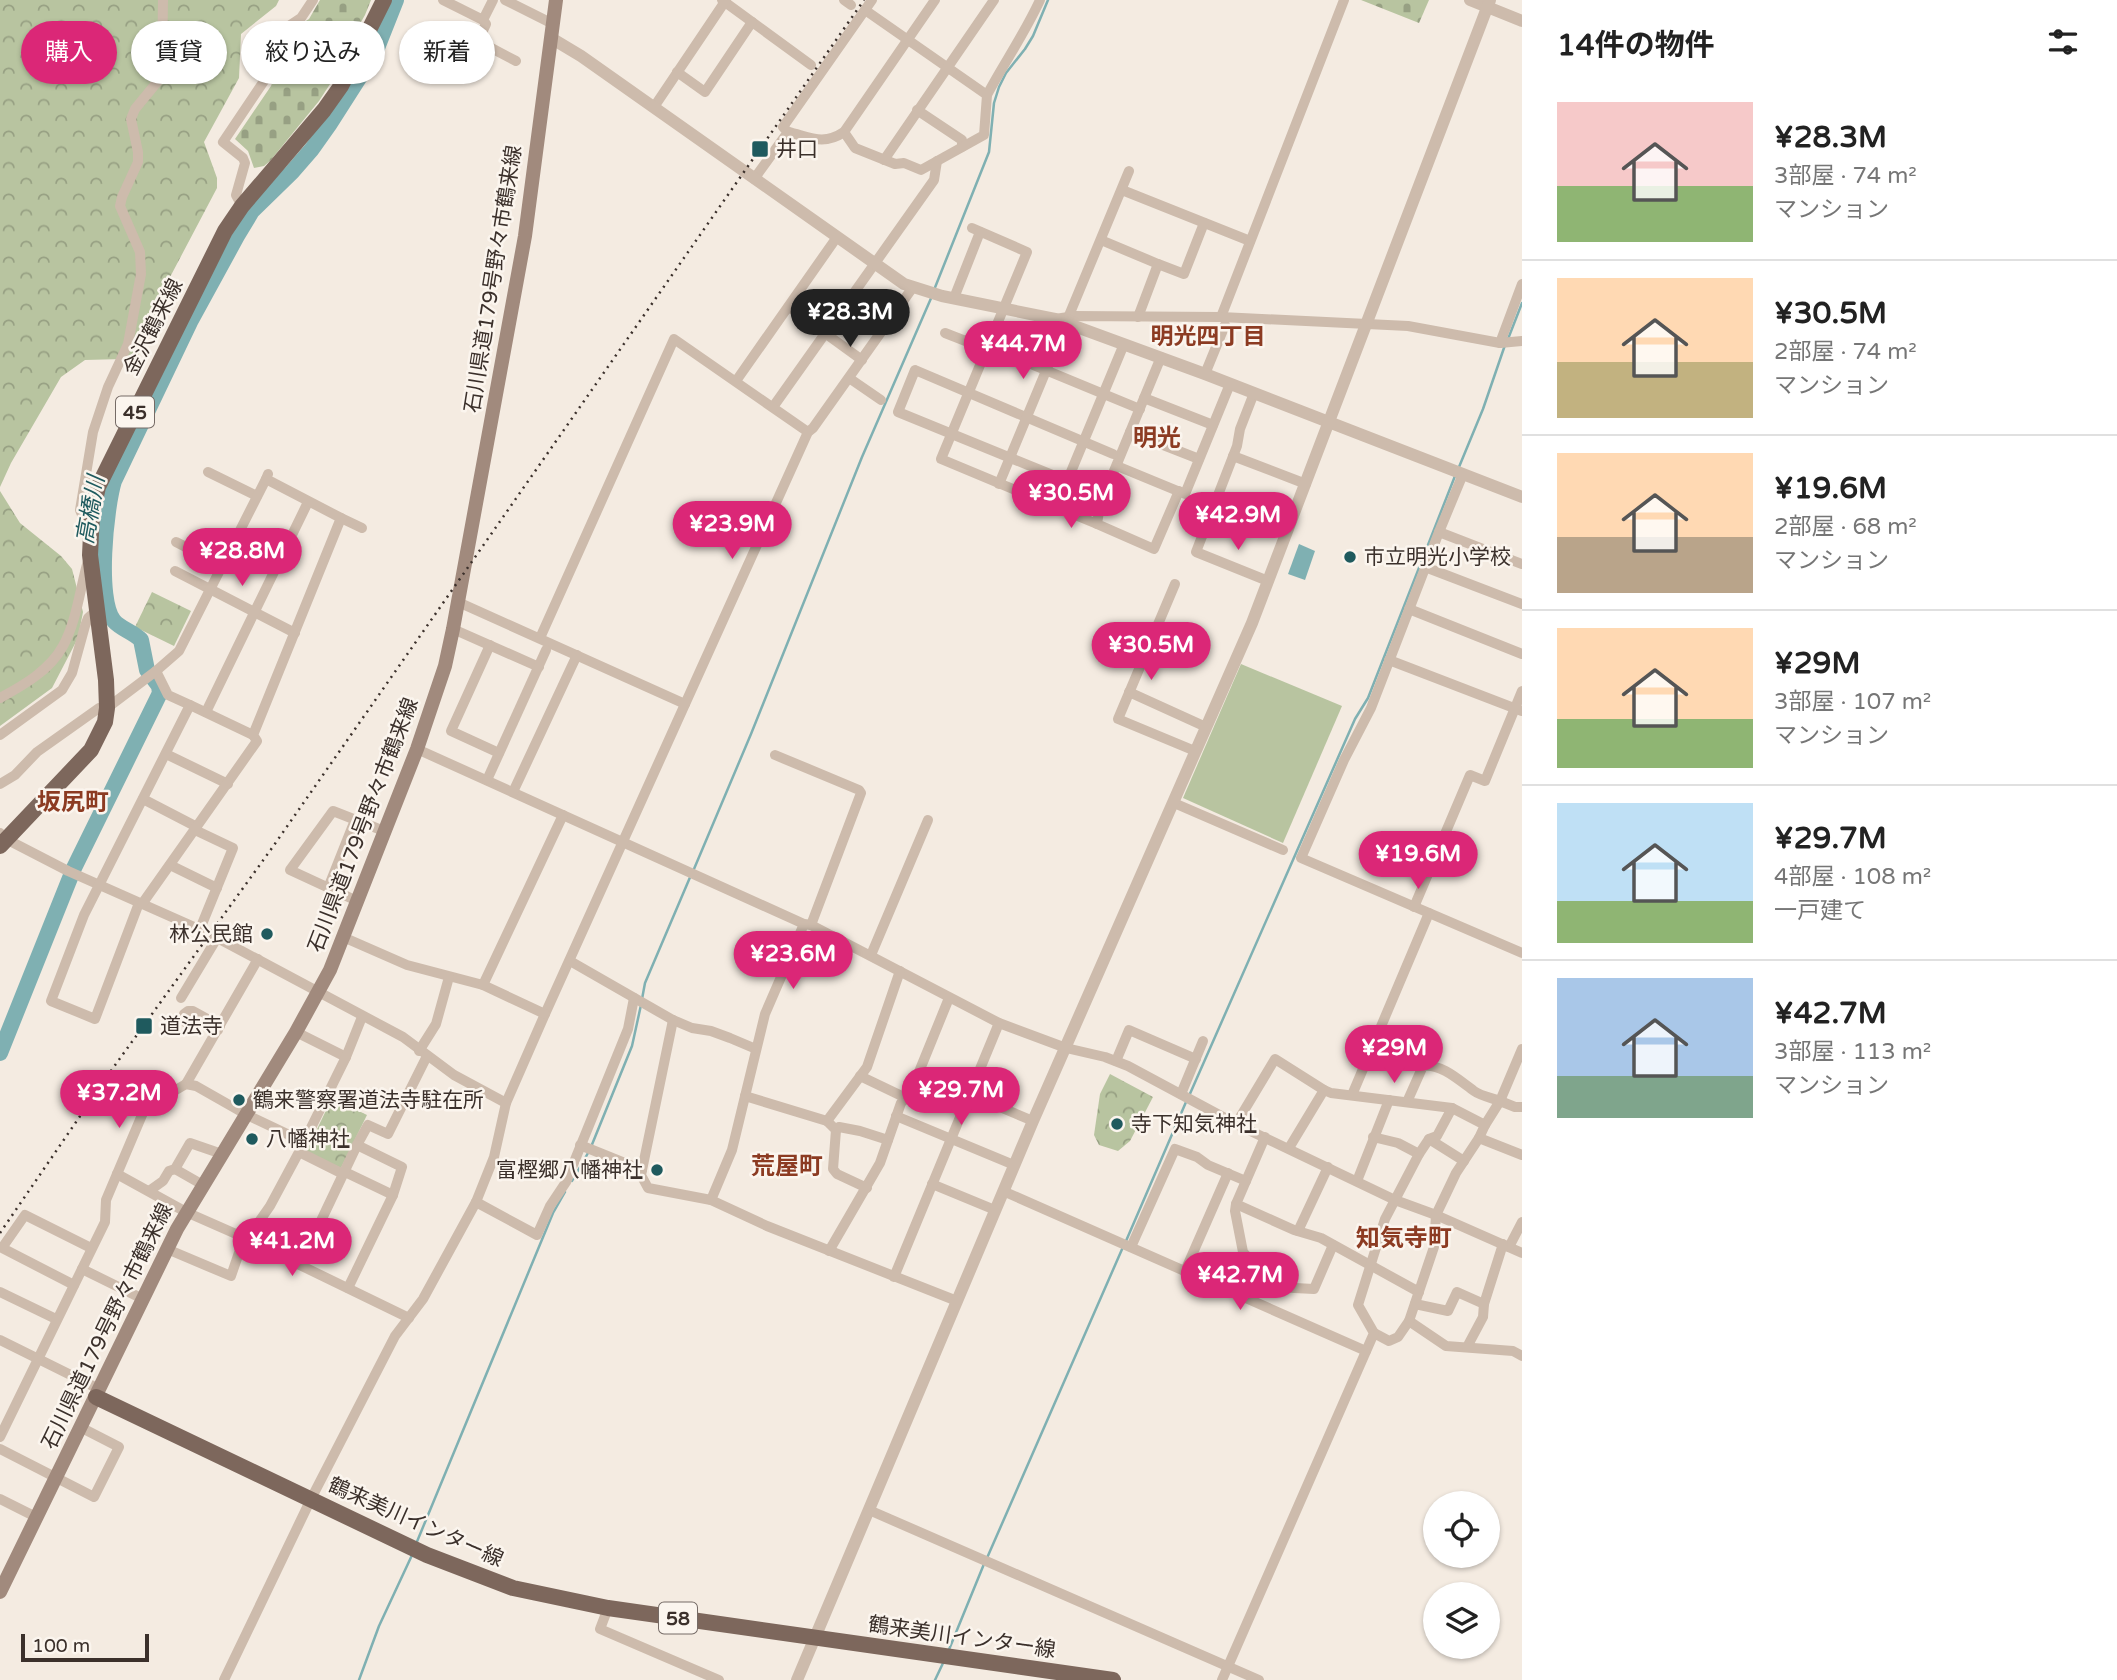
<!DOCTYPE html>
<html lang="ja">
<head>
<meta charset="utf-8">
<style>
  body { margin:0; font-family:"Varela Round","Noto Sans JP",sans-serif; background:#f6f6f6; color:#222; height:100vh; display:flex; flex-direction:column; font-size:26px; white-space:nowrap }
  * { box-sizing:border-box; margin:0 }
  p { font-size:23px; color:#767676 }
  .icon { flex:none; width:38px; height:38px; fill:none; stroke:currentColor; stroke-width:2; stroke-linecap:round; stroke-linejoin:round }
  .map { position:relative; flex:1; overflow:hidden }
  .drawer { display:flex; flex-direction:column; background:#fff; width:595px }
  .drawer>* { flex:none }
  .hud { position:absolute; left:21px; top:21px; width:665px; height:63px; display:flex; gap:14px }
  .buttons { position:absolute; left:1423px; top:1491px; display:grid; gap:14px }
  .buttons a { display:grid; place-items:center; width:77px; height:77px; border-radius:50%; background:#fff; box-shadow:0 2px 5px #0004; font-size:35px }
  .scale { position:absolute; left:21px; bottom:18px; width:128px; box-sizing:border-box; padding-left:7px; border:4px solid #3b302b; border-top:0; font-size:19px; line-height:24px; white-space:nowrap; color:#3b302b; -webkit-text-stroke:5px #fbf5ee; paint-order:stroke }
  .price { position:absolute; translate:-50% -60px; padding:0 16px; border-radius:24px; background:#db2777; color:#fff; font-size:23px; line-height:46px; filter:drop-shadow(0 2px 4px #0008) }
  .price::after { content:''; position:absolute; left:50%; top:42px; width:21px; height:16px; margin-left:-10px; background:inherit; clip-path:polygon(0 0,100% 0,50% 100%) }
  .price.on { background:#222; color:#fff }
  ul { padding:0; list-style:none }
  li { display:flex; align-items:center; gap:21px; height:175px; padding:0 35px }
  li+li { border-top:2px solid #e0e0e0 }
  li span { display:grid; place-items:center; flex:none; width:196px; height:140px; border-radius:0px; color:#555 }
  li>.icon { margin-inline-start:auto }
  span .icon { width:84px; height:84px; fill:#fffc; stroke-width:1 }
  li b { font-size:30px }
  h2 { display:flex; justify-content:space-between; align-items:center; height:84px; padding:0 35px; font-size:30px }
  .pill { padding:0 24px; border-radius:32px; background:#fff; box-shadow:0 2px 5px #0004; font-size:24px; line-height:63px }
  .pill.on { background:#db2777; color:#fff }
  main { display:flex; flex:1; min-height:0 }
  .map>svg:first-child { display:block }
  .forest { fill:url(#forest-crowns) }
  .cemetery { fill:url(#cemetery-stones) }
  .garden { fill:#b8c4a0 }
  .water { fill:#7fb0b2 }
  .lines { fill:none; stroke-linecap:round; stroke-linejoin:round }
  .stream { stroke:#7fb0b2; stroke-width:2.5 }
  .river { stroke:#7fb0b2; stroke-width:16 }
  .minor { stroke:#cdbbac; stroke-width:10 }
  .tertiary { stroke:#cdbbac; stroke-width:12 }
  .secondary { stroke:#a18a7d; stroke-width:14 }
  .primary { stroke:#7d675c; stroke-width:16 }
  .rail { stroke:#3b302b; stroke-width:2.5; stroke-dasharray:2 5; stroke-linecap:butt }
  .poi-dot { fill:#1f5a5e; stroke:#fbf5ee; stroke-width:2.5 }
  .labels { text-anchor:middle; stroke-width:5; stroke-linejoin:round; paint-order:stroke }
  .shield { fill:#fbf5ee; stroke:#756b66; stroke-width:2 }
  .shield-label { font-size:19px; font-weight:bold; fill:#3b302b }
  .poi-label { font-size:21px; fill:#3b302b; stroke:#fbf5ee; text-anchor:start }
  .street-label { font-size:21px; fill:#3b302b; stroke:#fbf5ee }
  .neighbourhood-label { font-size:23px; font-weight:bold; fill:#8c3b22; stroke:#fbf5ee }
  .water-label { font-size:23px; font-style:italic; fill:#1f5a5e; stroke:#fbf5ee }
  .quarter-label { font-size:24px; font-weight:bold; fill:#8c3b22; stroke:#fbf5ee }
</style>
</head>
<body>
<main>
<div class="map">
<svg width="1522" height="1680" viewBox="0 0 1522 1680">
  <defs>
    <pattern id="forest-crowns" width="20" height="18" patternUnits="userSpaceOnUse" patternTransform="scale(1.75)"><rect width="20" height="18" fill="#b8c4a0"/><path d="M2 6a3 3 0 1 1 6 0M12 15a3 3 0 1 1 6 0" fill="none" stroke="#97a083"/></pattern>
    <pattern id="cemetery-stones" width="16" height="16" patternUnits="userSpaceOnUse" patternTransform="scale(1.75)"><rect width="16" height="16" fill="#b8c4a0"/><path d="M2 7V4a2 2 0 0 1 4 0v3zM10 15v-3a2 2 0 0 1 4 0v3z" fill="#97a083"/></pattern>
  </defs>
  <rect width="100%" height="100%" fill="#f4ebe1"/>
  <!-- forest -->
  <g class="forest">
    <polygon points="0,0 279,0 276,6 241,34 239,78 204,142 217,178 217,188 169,279 138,356 123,359 85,360 61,377 11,463 0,487"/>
    <polygon points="0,491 20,523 61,556 72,569 83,612 78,638 52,688 0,726"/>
    <polygon points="152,592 191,611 174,646 135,627"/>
    <polygon points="1110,1074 1153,1097 1130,1141 1118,1151 1099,1145 1094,1135 1100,1094"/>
    <polygon points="332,1098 367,1115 341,1168 306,1152"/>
  </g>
  <!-- cemetery -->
  <g class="cemetery">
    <polygon points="320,0 371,0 365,15 353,36 334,78 319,101 270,161 264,166 254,168 248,151 235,139 271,86 275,75 273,52 274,45 282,36 309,19"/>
    <polygon points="1361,0 1429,0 1419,23"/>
  </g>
  <!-- garden -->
  <polygon class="garden" points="1241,664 1342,706 1283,843 1183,798"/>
  <!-- water -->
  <polygon class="water" points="1299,544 1315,551 1305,580 1288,574"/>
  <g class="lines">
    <!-- stream -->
    <g class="stream">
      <polyline points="934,290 989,152 994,103 999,87 1006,73 1025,49 1033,36 1048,0"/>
      <polyline points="1508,339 1522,303"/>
      <polyline points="1459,467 1483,409 1505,345"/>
      <polyline points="694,869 751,734 862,457 932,296"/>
      <polyline points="642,999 645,983 691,875"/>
      <polyline points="1189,1096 1355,719 1368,698 1455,476"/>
      <polyline points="591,1147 632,1046 641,1005"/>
      <polyline points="572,1181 588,1153"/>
      <polyline points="1126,1241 1186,1102"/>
      <polyline points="416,1544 553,1213 565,1192"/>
      <polyline points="987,1558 1123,1247"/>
      <polyline points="948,1652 984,1564"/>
      <polyline points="359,1680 379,1626 413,1553"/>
      <polyline points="935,1680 944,1661"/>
    </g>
    <!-- river -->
    <path class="river" d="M0,1053l74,-185 86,-175 -1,-7 -12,-16 -6,-30c-8,-8 -20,-11 -27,-19 -18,-21 -8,-114 0,-140l76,-159 47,-86 15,-25 40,-39 20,-23 17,-24 46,-72 21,-53"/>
    <!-- minor -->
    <g class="minor">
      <polyline points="443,0 483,20 493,0"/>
      <polyline points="505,0 553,24"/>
      <polyline points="722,0 811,65"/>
      <polyline points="844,0 851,5"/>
      <polyline points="483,20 486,24 478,41 516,61"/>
      <polyline points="677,72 705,92 752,22"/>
      <path d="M987,95c17,-32 38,-62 53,-95"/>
      <polyline points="654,107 726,0"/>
      <polyline points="917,110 962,140 962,147"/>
      <path d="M788,132c22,5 35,14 56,0l91,-132"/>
      <polyline points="844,132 855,148 895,164 904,163 921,170 984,135 987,95 865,10"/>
      <polyline points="884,160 994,0"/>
      <polyline points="754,179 788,132 783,127 872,0"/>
      <polyline points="1122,190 1250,241"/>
      <polyline points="242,206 236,195 245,163 243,158 223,142 266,78 270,44 277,34 301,18 313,0"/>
      <polyline points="972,228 1027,252 941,459 1097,524"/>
      <polyline points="1101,240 1158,264"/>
      <polyline points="954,298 980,232"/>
      <polyline points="789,307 862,360"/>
      <polyline points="1138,317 1158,264 1184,274 1204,223"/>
      <polyline points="1221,317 1344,0"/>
      <polyline points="1055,319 1075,316 1221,317 1408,326 1500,343 1522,341"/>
      <polyline points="945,333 986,349"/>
      <polyline points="1500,343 1522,284"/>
      <polyline points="987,346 1140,409"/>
      <polyline points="1161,357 1100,505 1097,524 1154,549 1179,491"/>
      <polyline points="1205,374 1225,325"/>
      <polyline points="849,378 881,400"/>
      <polyline points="736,381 837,237"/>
      <polyline points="1254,393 1240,429 1237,446 1196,552 1268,581"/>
      <polyline points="1144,398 1213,425"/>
      <polyline points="773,407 934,180 937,161"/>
      <polyline points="1130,432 1199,459"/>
      <polyline points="1233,456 1306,484"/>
      <polyline points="1117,466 1185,494 1230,384"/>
      <polyline points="208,472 257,496"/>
      <polyline points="1463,474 1439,532 1371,708 1344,760 1301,858 1522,953"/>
      <polyline points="1067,481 898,412 915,370 1113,454"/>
      <polyline points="999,484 1129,171"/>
      <polyline points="1216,502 1288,530"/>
      <polyline points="1056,508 1124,344"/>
      <polyline points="341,518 362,528"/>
      <polyline points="89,531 80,510 93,432 108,387 128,344 141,274 140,252 120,206 122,197 138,162 138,152 131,119 135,109 158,81 162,68 163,0"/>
      <polyline points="1439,532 1522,564"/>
      <polyline points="176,542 221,565"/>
      <polyline points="1425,567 1522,604"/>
      <polyline points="175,571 295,633"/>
      <polyline points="1175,584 1118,719 1195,751"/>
      <polyline points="458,602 685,704"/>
      <polyline points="1409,609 1522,654"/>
      <polyline points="453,629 539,667"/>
      <polyline points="540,638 674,339 808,432"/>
      <polyline points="490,645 451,731 499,753"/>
      <polyline points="1389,660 1522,711"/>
      <polyline points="156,671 168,695 190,705"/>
      <polyline points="1129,692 1206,727"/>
      <path d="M0,698c24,-13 50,-28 63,-52 14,-26 17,-58 25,-85"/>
      <polyline points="206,712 308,502"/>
      <polyline points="0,735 62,690 72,673 85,626 88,618 97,610"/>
      <polyline points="417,749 804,924 811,925 999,1023 1066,1048 1105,1057 1128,1066 1236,1124 1395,1200 1436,1215 1522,1253"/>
      <polyline points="166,754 228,784"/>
      <polyline points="775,755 859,790 861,793 811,925"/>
      <polyline points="487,780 546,650"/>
      <polyline points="0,784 15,775 37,752 99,708 107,708 156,671 179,651 266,479"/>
      <polyline points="513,792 577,655"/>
      <polyline points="143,799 197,827"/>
      <polyline points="1174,803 1283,850"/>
      <polyline points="195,830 233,848 200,929"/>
      <polyline points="0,833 6,839 68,871 210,934 403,1037 454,1075 506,1103 545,1014 808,432 813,428 913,287"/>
      <polyline points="170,865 217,888"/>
      <polyline points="328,888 355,820"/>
      <polyline points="357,901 290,870 333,811 384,831"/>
      <polyline points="139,903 95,1019 51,1001 84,915 190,705 253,735"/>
      <polyline points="142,904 257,741 253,735 341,518 266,479 268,474"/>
      <polyline points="1414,907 1470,775 1485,781 1522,691"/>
      <polyline points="343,937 407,965 483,985 545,1014"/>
      <polyline points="871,955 928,820"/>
      <polyline points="570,961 673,1020 692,1028 711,1031 730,1038 756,1049"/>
      <polyline points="483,985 563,815"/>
      <polyline points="181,998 217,938"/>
      <polyline points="673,1020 641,1175 648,1188 711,1200 767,1226 957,1301"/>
      <polyline points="218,1030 198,1019 193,1024 187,1024 183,1018 184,1014 188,1011 193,1011 220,1026"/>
      <polyline points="296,1032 346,1057"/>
      <polyline points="419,1051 436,1024 449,977"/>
      <polyline points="1116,1061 1129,1030 1196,1059"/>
      <polyline points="860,1076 906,1098"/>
      <polyline points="186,1084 258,959"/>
      <polyline points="969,1094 1033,1121"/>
      <polyline points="1181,1094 1203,1041"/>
      <polyline points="1352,1095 1429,913"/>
      <polyline points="745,1096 827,1121 867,1067 900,971"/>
      <path d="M1407,1102l16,-36c18,-3 37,15 51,25 7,5 18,7 26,10l22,-52"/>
      <polyline points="896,1116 1014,1165"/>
      <polyline points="827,1121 836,1130 833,1169 837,1174 867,1188"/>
      <polyline points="1236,1124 1275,1059 1324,1090"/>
      <polyline points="1485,1125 1500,1101 1515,1107 1522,1107"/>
      <polyline points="836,1130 839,1127 860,1131 888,1140"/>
      <polyline points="1265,1137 1236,1204 1294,1230 1321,1238 1419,1292"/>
      <polyline points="1373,1137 1398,1143 1419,1154"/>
      <polyline points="1429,1139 1464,1161"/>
      <polyline points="357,1145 368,1125 388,1134 427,1056"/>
      <polyline points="580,1145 642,1170"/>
      <polyline points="302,1146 346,1057 362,1017"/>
      <polyline points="1289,1148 1324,1090 1331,1093 1452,1108 1485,1125 1479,1138 1522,1155"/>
      <polyline points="175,1169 203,1185"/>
      <polyline points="345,1172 393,1195"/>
      <polyline points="117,1174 186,1212 236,1234 409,1318"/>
      <polyline points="1357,1181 1389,1100"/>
      <polyline points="932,1184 995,1210"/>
      <polyline points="149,1191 163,1181 169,1171 175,1169 190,1143 222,1154"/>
      <polyline points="1003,1191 1366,1351"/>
      <polyline points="711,1200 732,1150 765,1014 804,924"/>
      <polyline points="476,1202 537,1235 550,1206 566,1182 628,1029 634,998"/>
      <polyline points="1236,1204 1235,1211 1243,1252 1275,1287 1314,1289 1333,1245"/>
      <polyline points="1298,1231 1328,1167"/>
      <polyline points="1131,1247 1175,1149 1197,1157 1208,1165 1246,1181"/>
      <polyline points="1509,1247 1522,1222"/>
      <polyline points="167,1249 231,1276 244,1238 249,1236 270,1206 299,1152 343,1174"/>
      <polyline points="829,1251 880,1163 901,1103 910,1094 949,998"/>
      <polyline points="300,1265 357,1145 402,1167 393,1195 348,1288"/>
      <polyline points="1185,1271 1228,1173"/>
      <polyline points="894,1277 999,1023"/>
      <polyline points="74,1285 2,1248 25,1215 91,1248"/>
      <polyline points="0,1292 56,1319"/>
      <polyline points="143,1299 82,1269 105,1222 106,1200 145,1108 186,1084 196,1086 247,1115 304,1142"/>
      <polyline points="1250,1299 1262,1272"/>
      <polyline points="1415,1304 1448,1311 1457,1292 1484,1304"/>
      <polyline points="1409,1321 1446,1346 1513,1351 1522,1356"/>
      <polyline points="1374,1333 1389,1341 1398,1337 1409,1321 1434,1247 1436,1215 1456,1173 1479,1138"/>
      <polyline points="0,1340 99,1389"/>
      <polyline points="1467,1347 1483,1317 1484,1304 1503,1244"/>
      <polyline points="0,1437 82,1269"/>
      <polyline points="0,1449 94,1497 119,1447 80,1427"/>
      <polyline points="0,1499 36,1517"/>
      <polyline points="869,1510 1259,1680"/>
      <polyline points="608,1608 600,1629 719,1680"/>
      <polyline points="224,1680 311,1499 395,1336 423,1299 476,1202 494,1157 506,1103"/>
      <polyline points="1222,1680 1374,1333 1358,1305 1385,1219 1419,1154 1429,1139 1437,1136 1452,1108"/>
    </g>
    <!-- tertiary -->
    <g class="tertiary">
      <polyline points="1470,0 1522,21"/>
      <polyline points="551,38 581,56 904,284 942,296 1055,319 1205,374 1522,497"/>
      <polyline points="797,1680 1033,1121 1252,623 1490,0"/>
    </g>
    <!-- secondary -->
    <polyline class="secondary" points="0,1592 177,1229 296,1032 330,970 417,749 445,666 453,629 525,236 556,0"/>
    <!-- primary -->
    <g class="primary">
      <polyline points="0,846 91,750 105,722 107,708 106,680 90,555 92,514 98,487 225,231 242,206 324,110 341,86 384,0"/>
      <polyline points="96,1397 427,1555 513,1588 608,1608 1113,1680"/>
    </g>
    <!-- rail -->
    <polyline class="rail" points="0,1233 113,1068 272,848 864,0"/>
  </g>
  <!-- markers -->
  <g class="poi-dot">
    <rect x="751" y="140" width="18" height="18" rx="3.5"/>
    <circle cx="1350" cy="557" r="7"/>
    <circle cx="267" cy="934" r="7"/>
    <rect x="135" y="1017" width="18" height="18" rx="3.5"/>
    <circle cx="239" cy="1100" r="7"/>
    <circle cx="1117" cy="1124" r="7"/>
    <circle cx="252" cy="1139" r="7"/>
    <circle cx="657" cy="1170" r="7"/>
  </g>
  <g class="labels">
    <!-- shield labels -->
    <g class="shield">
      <rect x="116" y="396.5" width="38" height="31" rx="5"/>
      <rect x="659" y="1602.5" width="38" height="31" rx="5"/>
    </g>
    <g class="shield-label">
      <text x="135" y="419">45</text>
      <text x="678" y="1625">58</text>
    </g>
    <!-- poi labels -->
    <g class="poi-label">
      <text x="776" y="156">井口</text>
      <text x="1364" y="564">市立明光小学校</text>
      <text x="253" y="941" text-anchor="end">林公民館</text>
      <text x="160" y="1033">道法寺</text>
      <text x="253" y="1107">鶴来警察署道法寺駐在所</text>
      <text x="1131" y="1131">寺下知気神社</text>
      <text x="266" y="1146">八幡神社</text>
      <text x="643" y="1177" text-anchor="end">富樫郷八幡神社</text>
    </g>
    <!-- street labels -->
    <g class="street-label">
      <text transform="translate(493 279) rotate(-81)" y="7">石川県道179号野々市鶴来線</text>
      <text transform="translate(153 327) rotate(-63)" y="7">金沢鶴来線</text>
      <text transform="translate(363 825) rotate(-69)" y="7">石川県道179号野々市鶴来線</text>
      <text transform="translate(107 1326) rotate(-64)" y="7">石川県道179号野々市鶴来線</text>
      <text transform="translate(416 1522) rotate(24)" y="7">鶴来美川インター線</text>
      <text transform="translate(962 1637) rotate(8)" y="7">鶴来美川インター線</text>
    </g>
    <!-- neighbourhood labels -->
    <g class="neighbourhood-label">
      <text x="1208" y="344">明光四丁目</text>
    </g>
    <!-- water labels -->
    <g class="water-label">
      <text transform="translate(90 510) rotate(-80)" y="8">高橋川</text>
    </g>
    <!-- quarter labels -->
    <g class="quarter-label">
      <text x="1157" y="446">明光</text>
      <text x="73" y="810">坂尻町</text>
      <text x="787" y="1174">荒屋町</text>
      <text x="1404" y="1246">知気寺町</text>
    </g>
  </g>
</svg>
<div class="buttons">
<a><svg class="icon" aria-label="locate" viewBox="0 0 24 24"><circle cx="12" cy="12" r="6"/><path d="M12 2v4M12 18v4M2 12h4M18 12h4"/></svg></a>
<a><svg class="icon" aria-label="layers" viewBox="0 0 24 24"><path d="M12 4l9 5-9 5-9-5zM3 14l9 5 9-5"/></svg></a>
</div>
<div class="scale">100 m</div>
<b class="price on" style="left:850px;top:349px">¥28.3M</b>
<b class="price" style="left:1023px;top:381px">¥44.7M</b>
<b class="price" style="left:1071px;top:530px">¥30.5M</b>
<b class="price" style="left:1238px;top:552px">¥42.9M</b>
<b class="price" style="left:732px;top:561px">¥23.9M</b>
<b class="price" style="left:242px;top:588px">¥28.8M</b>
<b class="price" style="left:1151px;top:682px">¥30.5M</b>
<b class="price" style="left:1418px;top:891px">¥19.6M</b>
<b class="price" style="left:793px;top:991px">¥23.6M</b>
<b class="price" style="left:1394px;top:1085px">¥29M</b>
<b class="price" style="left:961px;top:1127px">¥29.7M</b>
<b class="price" style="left:119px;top:1130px">¥37.2M</b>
<b class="price" style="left:292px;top:1278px">¥41.2M</b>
<b class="price" style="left:1240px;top:1312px">¥42.7M</b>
<div class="hud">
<a class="pill on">購入</a>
<a class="pill">賃貸</a>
<a class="pill">絞り込み</a>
<a class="pill">新着</a>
</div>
</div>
<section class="drawer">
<h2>14件の物件<svg class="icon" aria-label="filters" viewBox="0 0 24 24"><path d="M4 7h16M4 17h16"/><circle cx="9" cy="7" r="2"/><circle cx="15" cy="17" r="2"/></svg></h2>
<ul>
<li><span style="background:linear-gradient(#f6c9c9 60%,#8fb573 0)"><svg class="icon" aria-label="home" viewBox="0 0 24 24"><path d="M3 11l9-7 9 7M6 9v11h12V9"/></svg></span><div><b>¥28.3M</b><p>3部屋 · 74 m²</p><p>マンション</p></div></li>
<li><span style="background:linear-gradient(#ffd9b3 60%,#c2b280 0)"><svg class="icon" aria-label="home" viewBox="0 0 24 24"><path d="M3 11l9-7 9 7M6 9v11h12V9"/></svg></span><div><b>¥30.5M</b><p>2部屋 · 74 m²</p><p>マンション</p></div></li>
<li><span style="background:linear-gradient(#ffd9b3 60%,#b9a48a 0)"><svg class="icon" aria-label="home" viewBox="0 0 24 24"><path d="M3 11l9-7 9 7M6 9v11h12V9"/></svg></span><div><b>¥19.6M</b><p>2部屋 · 68 m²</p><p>マンション</p></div></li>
<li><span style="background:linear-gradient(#ffd9b3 65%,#8fb573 0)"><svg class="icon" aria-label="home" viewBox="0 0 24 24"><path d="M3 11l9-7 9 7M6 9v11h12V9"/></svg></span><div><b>¥29M</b><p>3部屋 · 107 m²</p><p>マンション</p></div></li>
<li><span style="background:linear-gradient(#bfe0f5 70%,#8fb573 0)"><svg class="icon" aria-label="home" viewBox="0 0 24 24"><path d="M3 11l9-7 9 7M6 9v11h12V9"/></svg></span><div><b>¥29.7M</b><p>4部屋 · 108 m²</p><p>一戸建て</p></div></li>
<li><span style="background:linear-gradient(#a9c7e8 70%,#7fa58c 0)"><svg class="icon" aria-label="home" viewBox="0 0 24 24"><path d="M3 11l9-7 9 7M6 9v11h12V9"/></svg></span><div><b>¥42.7M</b><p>3部屋 · 113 m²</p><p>マンション</p></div></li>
</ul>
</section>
</main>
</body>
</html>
